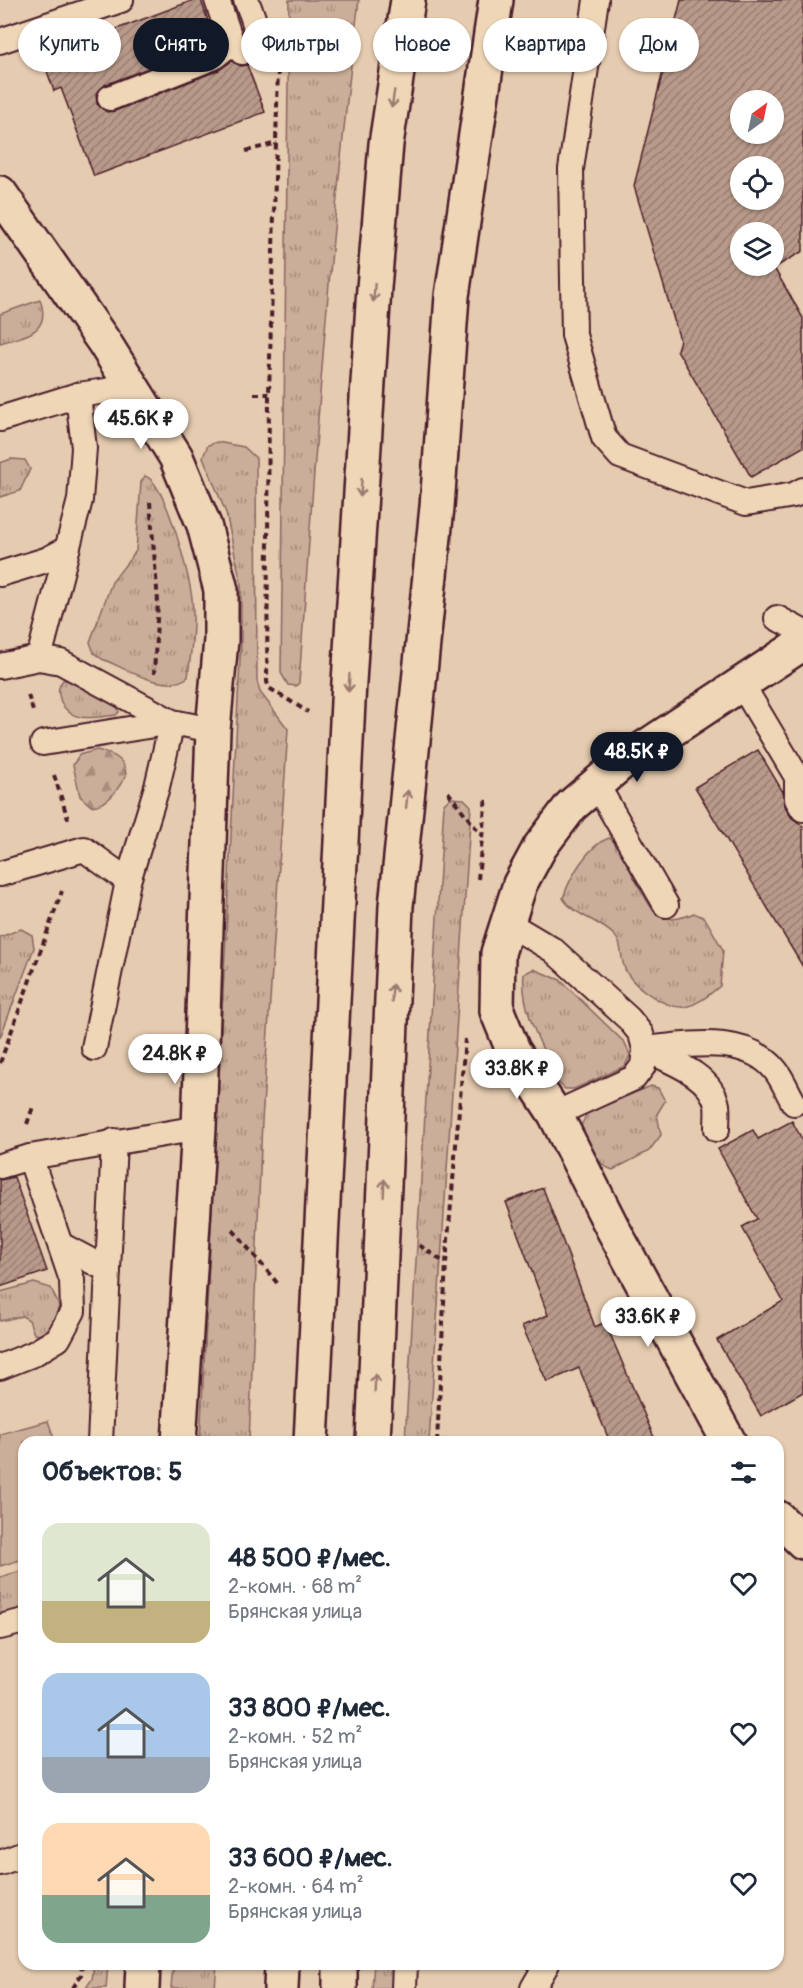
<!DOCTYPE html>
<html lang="ru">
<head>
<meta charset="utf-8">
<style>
  body { margin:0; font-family:Pangolin,sans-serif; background:#f2f2f3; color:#1f2937; height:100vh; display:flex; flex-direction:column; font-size:22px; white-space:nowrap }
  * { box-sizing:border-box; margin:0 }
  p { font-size:20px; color:#747a83 }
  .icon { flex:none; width:33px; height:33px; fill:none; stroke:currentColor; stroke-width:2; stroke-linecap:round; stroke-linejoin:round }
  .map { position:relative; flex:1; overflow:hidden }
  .side { position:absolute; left:18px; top:1436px; width:766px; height:534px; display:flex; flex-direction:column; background:#fff; border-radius:18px; box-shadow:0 2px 4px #0004 }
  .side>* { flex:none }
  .hud { position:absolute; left:18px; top:18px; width:768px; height:54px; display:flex; gap:12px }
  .needle { width:39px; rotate:33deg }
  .fabs { position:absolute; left:730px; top:90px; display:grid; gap:12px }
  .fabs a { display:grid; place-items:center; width:54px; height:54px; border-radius:50%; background:#fff; box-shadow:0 2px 4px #0004; font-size:30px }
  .price { position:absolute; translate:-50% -51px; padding:0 14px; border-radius:21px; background:#fff; color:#222; font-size:20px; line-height:39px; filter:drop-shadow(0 2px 3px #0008) }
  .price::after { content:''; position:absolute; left:50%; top:36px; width:18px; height:14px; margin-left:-9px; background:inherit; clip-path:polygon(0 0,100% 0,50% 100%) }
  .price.current { background:#111827; color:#fff }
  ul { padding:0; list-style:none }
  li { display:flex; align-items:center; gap:18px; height:150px; padding:0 24px }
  li span { display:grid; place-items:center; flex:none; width:168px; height:120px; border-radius:18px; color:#555 }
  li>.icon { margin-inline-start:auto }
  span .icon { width:72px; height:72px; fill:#fffc; stroke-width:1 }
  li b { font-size:26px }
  h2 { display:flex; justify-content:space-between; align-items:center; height:72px; padding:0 24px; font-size:26px }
  .chip { padding:0 21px; border-radius:27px; background:#fff; box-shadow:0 2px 4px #0004; font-size:21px; line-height:54px }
  .chip.current { background:#111827; color:#fff }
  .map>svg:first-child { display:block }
  .grass { fill:url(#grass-tufts); stroke:#8a6662; stroke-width:1.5 }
  .forest { fill:url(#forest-firs); stroke:#8a6662; stroke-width:1.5 }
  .pitch { fill:#cbae99; stroke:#8a6662; stroke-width:1.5 }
  .building { fill:url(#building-hatch); stroke:#4a1f2b; stroke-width:1.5; fill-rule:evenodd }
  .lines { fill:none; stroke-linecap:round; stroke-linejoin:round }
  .service-casing { stroke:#4a1f2b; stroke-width:28 }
  .minor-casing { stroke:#4a1f2b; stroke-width:38 }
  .trunk-casing { stroke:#4a1f2b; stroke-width:38 }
  .path { stroke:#4a1f2b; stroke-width:4; stroke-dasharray:6 4.5; stroke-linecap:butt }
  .service { stroke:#efd6b7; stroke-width:24 }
  .minor { stroke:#efd6b7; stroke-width:33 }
  .trunk { stroke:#efd6b7; stroke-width:33 }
  .oneway { stroke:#9c7a71 }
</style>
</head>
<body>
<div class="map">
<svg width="803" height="1988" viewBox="0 0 803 1988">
  <defs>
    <pattern id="grass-tufts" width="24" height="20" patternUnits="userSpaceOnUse" patternTransform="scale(1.5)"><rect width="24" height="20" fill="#cbae99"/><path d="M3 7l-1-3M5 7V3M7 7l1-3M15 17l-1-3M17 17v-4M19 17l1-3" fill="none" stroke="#a78d7d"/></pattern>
    <pattern id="forest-firs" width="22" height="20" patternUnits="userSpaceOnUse" patternTransform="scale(1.5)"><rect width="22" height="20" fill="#cbae99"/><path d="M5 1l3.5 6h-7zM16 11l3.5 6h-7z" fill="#a78d7d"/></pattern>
    <pattern id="building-hatch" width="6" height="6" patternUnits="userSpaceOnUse" patternTransform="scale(1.5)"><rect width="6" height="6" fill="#b99a8a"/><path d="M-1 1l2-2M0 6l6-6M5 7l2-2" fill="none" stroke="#987d71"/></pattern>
  </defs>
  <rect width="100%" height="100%" fill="#e5cbaf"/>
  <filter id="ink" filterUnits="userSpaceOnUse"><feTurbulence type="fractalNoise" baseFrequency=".0167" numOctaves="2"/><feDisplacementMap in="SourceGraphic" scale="12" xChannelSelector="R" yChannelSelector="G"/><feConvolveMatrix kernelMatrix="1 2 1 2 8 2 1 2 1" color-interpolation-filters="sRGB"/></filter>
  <g filter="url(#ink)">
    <!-- grass -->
    <g class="grass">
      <path d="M289,0h70c-29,227 -44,455 -60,683l-3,3 -8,-1 -7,-12z"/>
      <path d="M40,300c12,33 -16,36 -40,43v-29z"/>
      <polygon points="217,442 244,447 256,458 257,681 260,692 288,729 262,1121 249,1442 200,1441 241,641 241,583 226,513 203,457 208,445"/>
      <polygon points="11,459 25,460 30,469 20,491 0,497 0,463"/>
      <path d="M145,476c21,6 44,99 47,122 3,26 -1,54 -4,79 -23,18 -62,-9 -86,-18l-8,-6 -4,-11 22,-60 24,-31 5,-69z"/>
      <path d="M63,680h7l46,24 3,8 -3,3c-20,2 -45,9 -55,-13 -3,-9 -4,-14 2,-22z"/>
      <polygon points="450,798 464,799 471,806 429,1441 405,1441 444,804"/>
      <path d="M609,838l8,6c8,15 27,56 37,67 12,12 27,8 40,2l11,5 18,32 -3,36c-11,9 -21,18 -35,21 -19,2 -49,-19 -58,-34 -8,-12 -3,-29 -13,-38 -15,-15 -41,-20 -51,-37 7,-21 25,-53 46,-60z"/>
      <polygon points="21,929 32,935 34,948 0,1038 0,937"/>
      <path d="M533,969l27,11 65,63 5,12 -5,11 -51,23h-9l-7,-7c-14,-32 -38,-72 -34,-108z"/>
      <path d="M651,1086l7,2 7,13 -8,13 4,21 -12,16 -36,19c-20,-6 -24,-27 -32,-44l6,-13z"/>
      <polygon points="34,1283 51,1288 59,1306 51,1328 41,1335 34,1334 29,1320 22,1316 0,1321 0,1292"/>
      <polygon points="24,1570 24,1608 0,1614 0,1577"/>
      <polygon points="94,1964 108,1964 106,1988 86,1988 92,1979"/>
      <polygon points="173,1964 217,1964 215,1988 171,1988"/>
      <polygon points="374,1964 396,1964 394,1988 372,1988"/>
    </g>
    <!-- forest -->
    <path class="forest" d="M97,750c15,4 29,8 29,26 -10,15 -16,28 -35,30l-11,-10 -7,-31 6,-10z"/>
    <!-- pitch -->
    <polygon class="pitch" points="48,1421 55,1441 24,1442 24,1559 0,1566 0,1434"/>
    <!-- building -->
    <g class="building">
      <polygon points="194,0 201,0 214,39 207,45 105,85 96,95 97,104 107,112 115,111 219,70 232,61 241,66 247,65 265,112 94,176 61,88 54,91 42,57"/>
      <path d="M681,0h122v251l-29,17 29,50v129l-52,30 -74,-127 3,-10 -46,-154zM741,100h33v34h-33zM741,166h33v34h-33zM741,232h33v34h-33z"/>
      <polygon points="758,750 783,792 785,806 791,817 803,826 803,967 695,787"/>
      <polygon points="792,1121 803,1141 803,1392 761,1416 717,1340 783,1301 742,1227 757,1219 718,1149 753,1130 758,1139"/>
      <polygon points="14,1177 47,1271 0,1287 0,1180"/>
      <polygon points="543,1188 595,1327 605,1322 656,1442 610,1442 579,1368 547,1382 522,1326 548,1315 506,1202"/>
    </g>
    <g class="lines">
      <defs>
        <g id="service">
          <polyline points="596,0 571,169 574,335 604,438 620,456 746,503 794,495 803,490"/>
          <polyline points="0,41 121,0"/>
          <path d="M242,52c25,-10 11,-34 4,-52"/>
          <polyline points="110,98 214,57 225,48 230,38 217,0"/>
          <polyline points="0,419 78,395 134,387"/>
          <polyline points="0,574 46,560 65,550"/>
          <polyline points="777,618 803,632"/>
          <polyline points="39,658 80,500 84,448 78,395"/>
          <polyline points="0,666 39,658 61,662 172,722 213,730"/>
          <polyline points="741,683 797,777 797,799 803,809"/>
          <polyline points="43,743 172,722 157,787 128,881 94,1048"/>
          <polyline points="595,782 666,905"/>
          <polyline points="0,874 84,849 128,881"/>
          <path d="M506,922l47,28 76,69 12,15 4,15c41,-4 102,-16 131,22 7,9 12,22 18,32"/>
          <path d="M555,1114l79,-36 9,-12 2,-17c24,12 66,25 72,56 1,7 0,16 0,24"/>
          <polyline points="0,1166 30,1157 199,1128"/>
          <polyline points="61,1245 108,1270"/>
          <polyline points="0,1367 33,1354 58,1339 73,1311 72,1280 30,1157"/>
          <polyline points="100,1442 114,1141"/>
          <polyline points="0,1627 24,1621"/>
          <polyline points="0,1863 24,1854"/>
          <polyline points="404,1988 405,1964"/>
          <polyline points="533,1988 547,1964"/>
        </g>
        <g id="minor">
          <polyline points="0,193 104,342 176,457 204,525 221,590 221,640 213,730 199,1128 179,1442"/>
          <polyline points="729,1442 613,1229 555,1114 513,1050 497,1011 498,953 520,884 540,847 571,806 620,764 803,643"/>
          <polyline points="778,1518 803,1542"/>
          <polyline points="142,1988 143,1964"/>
        </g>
        <g id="trunk">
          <polyline points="311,1442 349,682 374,288 386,144 408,0"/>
          <polyline points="373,1442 396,906 437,507 452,296 496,0"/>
          <polyline points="281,1988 282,1964"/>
          <polyline points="340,1988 340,1964"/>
        </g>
      </defs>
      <!-- service casing -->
      <use href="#service" class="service-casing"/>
      <!-- minor casing -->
      <use href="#minor" class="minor-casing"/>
      <!-- trunk casing -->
      <use href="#trunk" class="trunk-casing"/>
      <!-- path -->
      <g class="path">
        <polyline points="278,70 269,394 267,682 269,688 308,712"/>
        <polyline points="246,151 277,143"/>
        <polyline points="254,394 269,394"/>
        <polyline points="150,502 158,602 154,674"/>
        <polyline points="28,695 33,711"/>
        <polyline points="54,775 68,819"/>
        <polyline points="448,792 482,836"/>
        <polyline points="478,879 486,796"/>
        <polyline points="0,1063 62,891"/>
        <polyline points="27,1124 33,1107"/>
        <polyline points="233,1230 278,1284"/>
        <polyline points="419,1245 445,1263"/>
        <polyline points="437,1442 446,1263 465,1039"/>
        <polyline points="73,1988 81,1975 82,1964"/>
      </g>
      <!-- service -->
      <use href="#service" class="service"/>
      <!-- minor -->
      <use href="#minor" class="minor"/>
      <!-- trunk -->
      <use href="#trunk" class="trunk"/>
    </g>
    <!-- one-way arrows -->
    <defs><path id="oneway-shaft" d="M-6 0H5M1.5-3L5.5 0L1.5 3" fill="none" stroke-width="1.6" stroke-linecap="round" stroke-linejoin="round" transform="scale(1.5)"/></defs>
    <g class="oneway">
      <use href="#oneway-shaft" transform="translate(393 99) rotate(99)"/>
      <use href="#oneway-shaft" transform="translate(374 293) rotate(94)"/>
      <use href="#oneway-shaft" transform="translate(361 488) rotate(94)"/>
      <use href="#oneway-shaft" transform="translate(349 683) rotate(93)"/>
      <use href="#oneway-shaft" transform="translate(407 799) rotate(-84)"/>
      <use href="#oneway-shaft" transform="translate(392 993) rotate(-88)"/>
      <use href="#oneway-shaft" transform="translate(384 1188) rotate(-88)"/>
      <use href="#oneway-shaft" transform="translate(375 1383) rotate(-88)"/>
    </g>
  </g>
</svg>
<div class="fabs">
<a><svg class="needle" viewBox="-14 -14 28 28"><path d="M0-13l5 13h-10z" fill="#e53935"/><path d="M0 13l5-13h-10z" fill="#747a83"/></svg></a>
<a><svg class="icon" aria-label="locate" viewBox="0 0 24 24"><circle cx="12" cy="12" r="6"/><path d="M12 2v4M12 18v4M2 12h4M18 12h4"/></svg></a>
<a><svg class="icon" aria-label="layers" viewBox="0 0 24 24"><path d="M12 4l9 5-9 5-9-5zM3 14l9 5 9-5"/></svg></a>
</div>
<b class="price" style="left:141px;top:450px">45.6K ₽</b>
<b class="price current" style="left:637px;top:783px">48.5K ₽</b>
<b class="price" style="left:175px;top:1085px">24.8K ₽</b>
<b class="price" style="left:517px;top:1100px">33.8K ₽</b>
<b class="price" style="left:648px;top:1348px">33.6K ₽</b>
<div class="hud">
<a class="chip">Купить</a>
<a class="chip current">Снять</a>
<a class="chip">Фильтры</a>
<a class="chip">Новое</a>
<a class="chip">Квартира</a>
<a class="chip">Дом</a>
</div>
<section class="side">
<h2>Объектов: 5<svg class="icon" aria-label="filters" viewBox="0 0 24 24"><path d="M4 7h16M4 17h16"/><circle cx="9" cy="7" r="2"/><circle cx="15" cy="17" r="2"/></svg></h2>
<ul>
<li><span style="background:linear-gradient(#dfe7d0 65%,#c2b280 0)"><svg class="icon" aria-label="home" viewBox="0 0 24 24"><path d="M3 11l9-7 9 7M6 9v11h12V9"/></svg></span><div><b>48 500 ₽/мес.</b><p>2-комн. · 68 m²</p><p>Брянская улица</p></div><svg class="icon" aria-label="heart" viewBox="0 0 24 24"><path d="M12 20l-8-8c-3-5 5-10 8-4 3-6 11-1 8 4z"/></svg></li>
<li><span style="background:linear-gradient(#a9c7e8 70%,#9aa5b1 0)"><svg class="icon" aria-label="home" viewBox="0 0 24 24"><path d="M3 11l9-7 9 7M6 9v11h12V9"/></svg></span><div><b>33 800 ₽/мес.</b><p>2-комн. · 52 m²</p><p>Брянская улица</p></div><svg class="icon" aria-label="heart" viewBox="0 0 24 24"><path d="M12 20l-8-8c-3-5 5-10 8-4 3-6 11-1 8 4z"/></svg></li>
<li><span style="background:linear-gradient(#ffd9b3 60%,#7fa58c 0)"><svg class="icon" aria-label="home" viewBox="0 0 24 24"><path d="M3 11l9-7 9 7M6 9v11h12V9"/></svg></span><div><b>33 600 ₽/мес.</b><p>2-комн. · 64 m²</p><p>Брянская улица</p></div><svg class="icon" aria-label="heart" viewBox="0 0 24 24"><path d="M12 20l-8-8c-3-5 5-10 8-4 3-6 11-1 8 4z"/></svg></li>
</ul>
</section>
</div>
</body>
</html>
